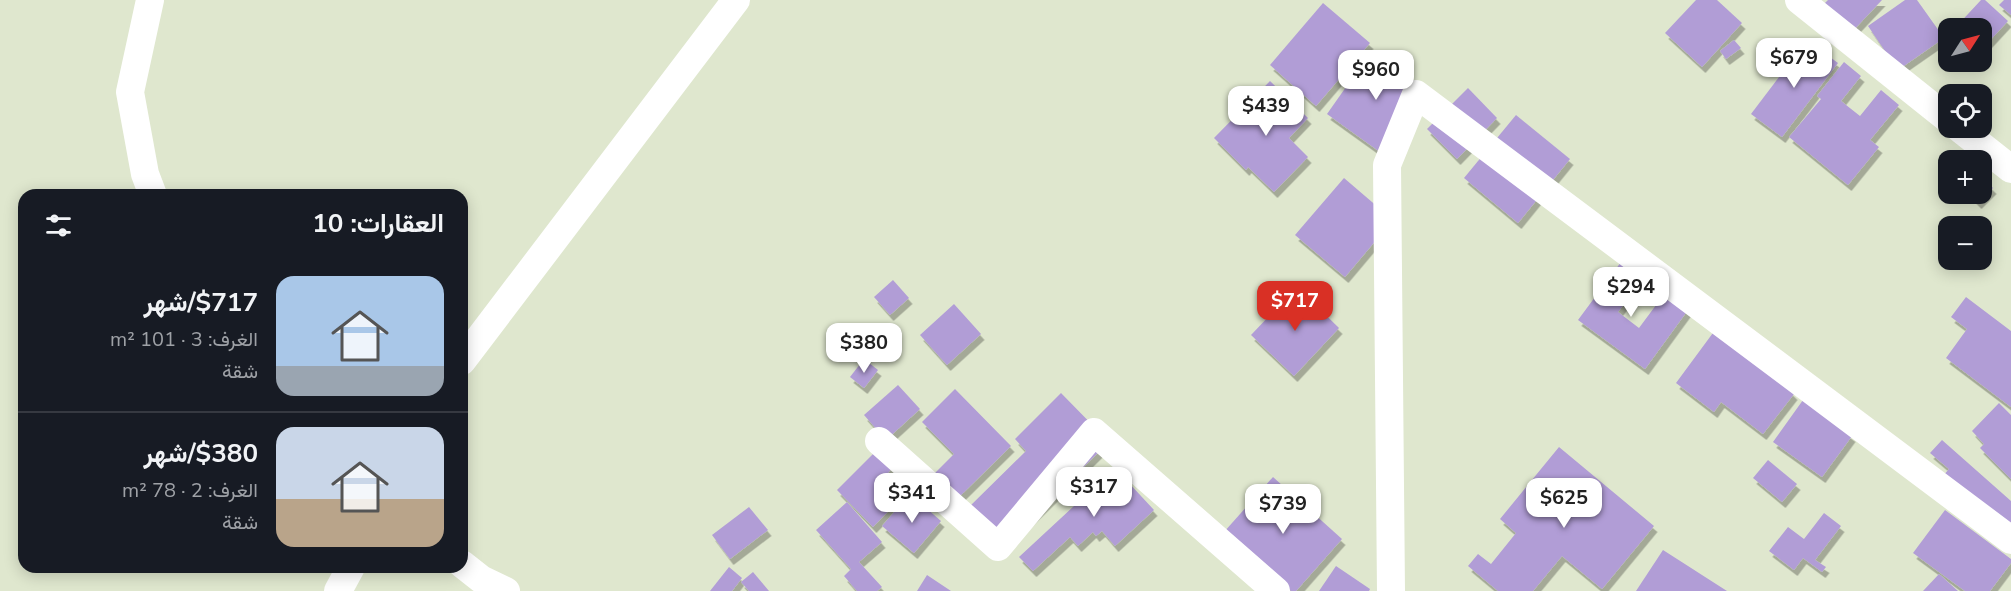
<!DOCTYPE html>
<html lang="ar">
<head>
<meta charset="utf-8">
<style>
  body { margin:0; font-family:"Nunito Sans",Vazirmatn,sans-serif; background:#20242c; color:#f1f3f6; direction:rtl; height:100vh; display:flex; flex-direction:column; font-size:22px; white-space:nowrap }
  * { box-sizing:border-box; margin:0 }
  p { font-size:20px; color:#9ea1a6 }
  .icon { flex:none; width:33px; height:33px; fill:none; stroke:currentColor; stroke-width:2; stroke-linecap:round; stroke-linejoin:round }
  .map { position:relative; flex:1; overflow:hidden; direction:ltr }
  .panel { position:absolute; left:18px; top:189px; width:450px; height:384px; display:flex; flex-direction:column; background:#171b24; border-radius:18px; box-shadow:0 3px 15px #0003; direction:rtl }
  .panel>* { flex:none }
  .needle { width:39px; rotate:54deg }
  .controls { position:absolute; left:1938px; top:18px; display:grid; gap:12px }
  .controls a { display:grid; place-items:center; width:54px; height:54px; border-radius:12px; background:#171b24; box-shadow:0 3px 15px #0003; font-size:30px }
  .price { position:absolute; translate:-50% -51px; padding:0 14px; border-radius:12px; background:#fff; color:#222; font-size:20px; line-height:39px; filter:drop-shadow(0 2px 3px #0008) }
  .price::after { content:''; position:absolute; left:50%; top:36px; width:18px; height:14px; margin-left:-9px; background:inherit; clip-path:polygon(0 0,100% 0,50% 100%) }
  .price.selected { background:#d93025; color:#fff }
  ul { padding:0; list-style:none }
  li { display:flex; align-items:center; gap:18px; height:150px; padding:0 24px }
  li+li { border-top:2px solid #363941 }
  li span { display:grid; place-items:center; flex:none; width:168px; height:120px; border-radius:18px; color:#555 }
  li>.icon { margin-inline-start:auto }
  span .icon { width:72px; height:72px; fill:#fffc; stroke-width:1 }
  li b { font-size:26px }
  h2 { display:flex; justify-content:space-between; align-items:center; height:72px; padding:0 24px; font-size:26px }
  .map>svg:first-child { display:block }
  .building { fill:#b19dd6; filter:url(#shadow) }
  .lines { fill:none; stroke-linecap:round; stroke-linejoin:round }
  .minor { stroke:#fff; stroke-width:28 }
</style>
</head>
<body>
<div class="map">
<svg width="2011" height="591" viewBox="0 0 2011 591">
  <defs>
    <filter id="shadow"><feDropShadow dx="3.5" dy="6" stdDeviation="0" flood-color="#0004"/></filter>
  </defs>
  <rect width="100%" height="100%" fill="#dfe7ce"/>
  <!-- building -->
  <g class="building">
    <polygon points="1696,0 1717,0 1742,23 1702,67 1665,33"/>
    <polygon points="1828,0 1882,0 1847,37 1819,9"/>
    <polygon points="1905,0 1917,0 1944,38 1898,70 1868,26"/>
    <polygon points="1981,0 1985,0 2008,21 1982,49 1982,28 1955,28"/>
    <polygon points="2004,0 2011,0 2011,15 1999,5"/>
    <polygon points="1323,3 1370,43 1316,106 1270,65"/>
    <polygon points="1734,40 1741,48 1726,59 1720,51"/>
    <polygon points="1807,40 1838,63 1782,137 1751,114"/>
    <polygon points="1372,50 1425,89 1380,152 1327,114"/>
    <polygon points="1844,62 1861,76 1841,101 1860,116 1881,90 1899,105 1870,140 1879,147 1848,185 1789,137 1821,99 1817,96"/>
    <polygon points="1270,81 1308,118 1289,138 1308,157 1274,192 1248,167 1246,170 1214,138"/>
    <polygon points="1468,88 1497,118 1457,159 1427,129"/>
    <polygon points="1516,115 1570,159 1518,223 1464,178"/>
    <polygon points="1344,178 1393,220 1345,277 1295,235"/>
    <polygon points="1985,180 1993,188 1978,203 1970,195 1982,194 1982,184"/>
    <polygon points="1621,262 1644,278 1618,312 1639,328 1665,293 1688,310 1645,369 1578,320"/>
    <polygon points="893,280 909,298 890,315 874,297"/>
    <polygon points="1297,287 1339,328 1294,376 1251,335"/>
    <polygon points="1966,297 2011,331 2011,407 1946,358 1967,329 1951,317"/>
    <polygon points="954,304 981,334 947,365 920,335"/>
    <polygon points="1721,322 1794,394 1763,434 1721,402 1714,412 1676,383"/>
    <polygon points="864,359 878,370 864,388 850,377"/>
    <polygon points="898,385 920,409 886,440 864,415"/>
    <polygon points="955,389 1011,446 955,501 931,477 954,454 922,422"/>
    <polygon points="1061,393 1109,442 1004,545 968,508 1026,451 1015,439"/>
    <polygon points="1803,400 1852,436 1822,477 1773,442"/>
    <polygon points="1999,403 2011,415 2011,479 1980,448 1984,444 1972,431"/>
    <polygon points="1942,440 2011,501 2011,551 1936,484 1949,469 1930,453"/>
    <polygon points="1559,447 1654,526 1602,589 1562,556 1533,591 1498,591 1468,566 1478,554 1491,564 1516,533 1500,519"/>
    <polygon points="875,452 892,468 888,473 907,492 873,527 837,490"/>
    <polygon points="1768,460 1797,484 1782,502 1753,478"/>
    <polygon points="1115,468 1154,510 1115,546 1102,531 1096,536 1093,532 1078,546 1070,537 1033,571 1019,557"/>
    <polygon points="1273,477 1342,539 1296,591 1291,591 1224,532"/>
    <polygon points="910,494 941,521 914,553 882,526"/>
    <polygon points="847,502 882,542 859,562 882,587 877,591 857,591 844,576 851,569 816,530"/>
    <polygon points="749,507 768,530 730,559 712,535"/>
    <polygon points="1945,510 2011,559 2011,563 1990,591 1965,591 1913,553"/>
    <polygon points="1824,513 1841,526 1815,560 1826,567 1822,572 1803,558 1794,570 1769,551 1788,527 1804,539"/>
    <polygon points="1663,550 1727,591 1636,591"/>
    <polygon points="1336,566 1370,589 1369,591 1319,591"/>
    <polygon points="729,567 742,578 732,591 710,591"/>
    <polygon points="753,572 769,591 749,591 741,582"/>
    <polygon points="1939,574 1958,591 1923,591"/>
    <polygon points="927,575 951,591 917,591"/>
  </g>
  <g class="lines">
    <!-- minor -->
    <g class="minor">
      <polyline points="150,0 130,92 145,174 153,195"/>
      <polyline points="1799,0 1948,119"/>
      <polyline points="1959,128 2011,169"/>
      <polyline points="462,361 736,0"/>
      <polyline points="879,441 998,547 1094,432 1276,591"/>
      <polyline points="462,564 481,579 506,591"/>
      <polyline points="338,591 351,567"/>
      <polyline points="1391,591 1387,165 1416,94 2011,540"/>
    </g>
  </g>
</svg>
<div class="controls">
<a><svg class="needle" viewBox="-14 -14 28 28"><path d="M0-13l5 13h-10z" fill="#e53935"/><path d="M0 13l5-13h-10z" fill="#9ea1a6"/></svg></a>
<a><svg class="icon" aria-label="locate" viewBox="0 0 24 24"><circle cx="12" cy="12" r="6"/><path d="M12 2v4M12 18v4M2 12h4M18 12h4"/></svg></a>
<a>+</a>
<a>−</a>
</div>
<b class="price" style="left:1794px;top:89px">$679</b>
<b class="price" style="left:1376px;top:101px">$960</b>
<b class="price" style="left:1266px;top:137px">$439</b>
<b class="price" style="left:1631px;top:318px">$294</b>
<b class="price selected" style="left:1295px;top:332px">$717</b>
<b class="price" style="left:864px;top:374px">$380</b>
<b class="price" style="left:1094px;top:518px">$317</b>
<b class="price" style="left:912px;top:524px">$341</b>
<b class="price" style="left:1564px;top:529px">$625</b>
<b class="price" style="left:1283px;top:535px">$739</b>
<section class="panel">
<h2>العقارات: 10<svg class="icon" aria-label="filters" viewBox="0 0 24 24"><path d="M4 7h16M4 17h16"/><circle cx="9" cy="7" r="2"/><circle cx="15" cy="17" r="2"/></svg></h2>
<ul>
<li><span style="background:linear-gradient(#a9c7e8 75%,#9aa5b1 0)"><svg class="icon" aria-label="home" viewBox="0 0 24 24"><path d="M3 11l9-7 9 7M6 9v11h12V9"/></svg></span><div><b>$717/شهر</b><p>الغرف: 3 · 101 m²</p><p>شقة</p></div></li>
<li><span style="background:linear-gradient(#c9d6e8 60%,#b9a48a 0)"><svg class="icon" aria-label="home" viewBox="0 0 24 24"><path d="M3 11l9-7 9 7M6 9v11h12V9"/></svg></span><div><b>$380/شهر</b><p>الغرف: 2 · 78 m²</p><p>شقة</p></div></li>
</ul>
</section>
</div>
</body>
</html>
